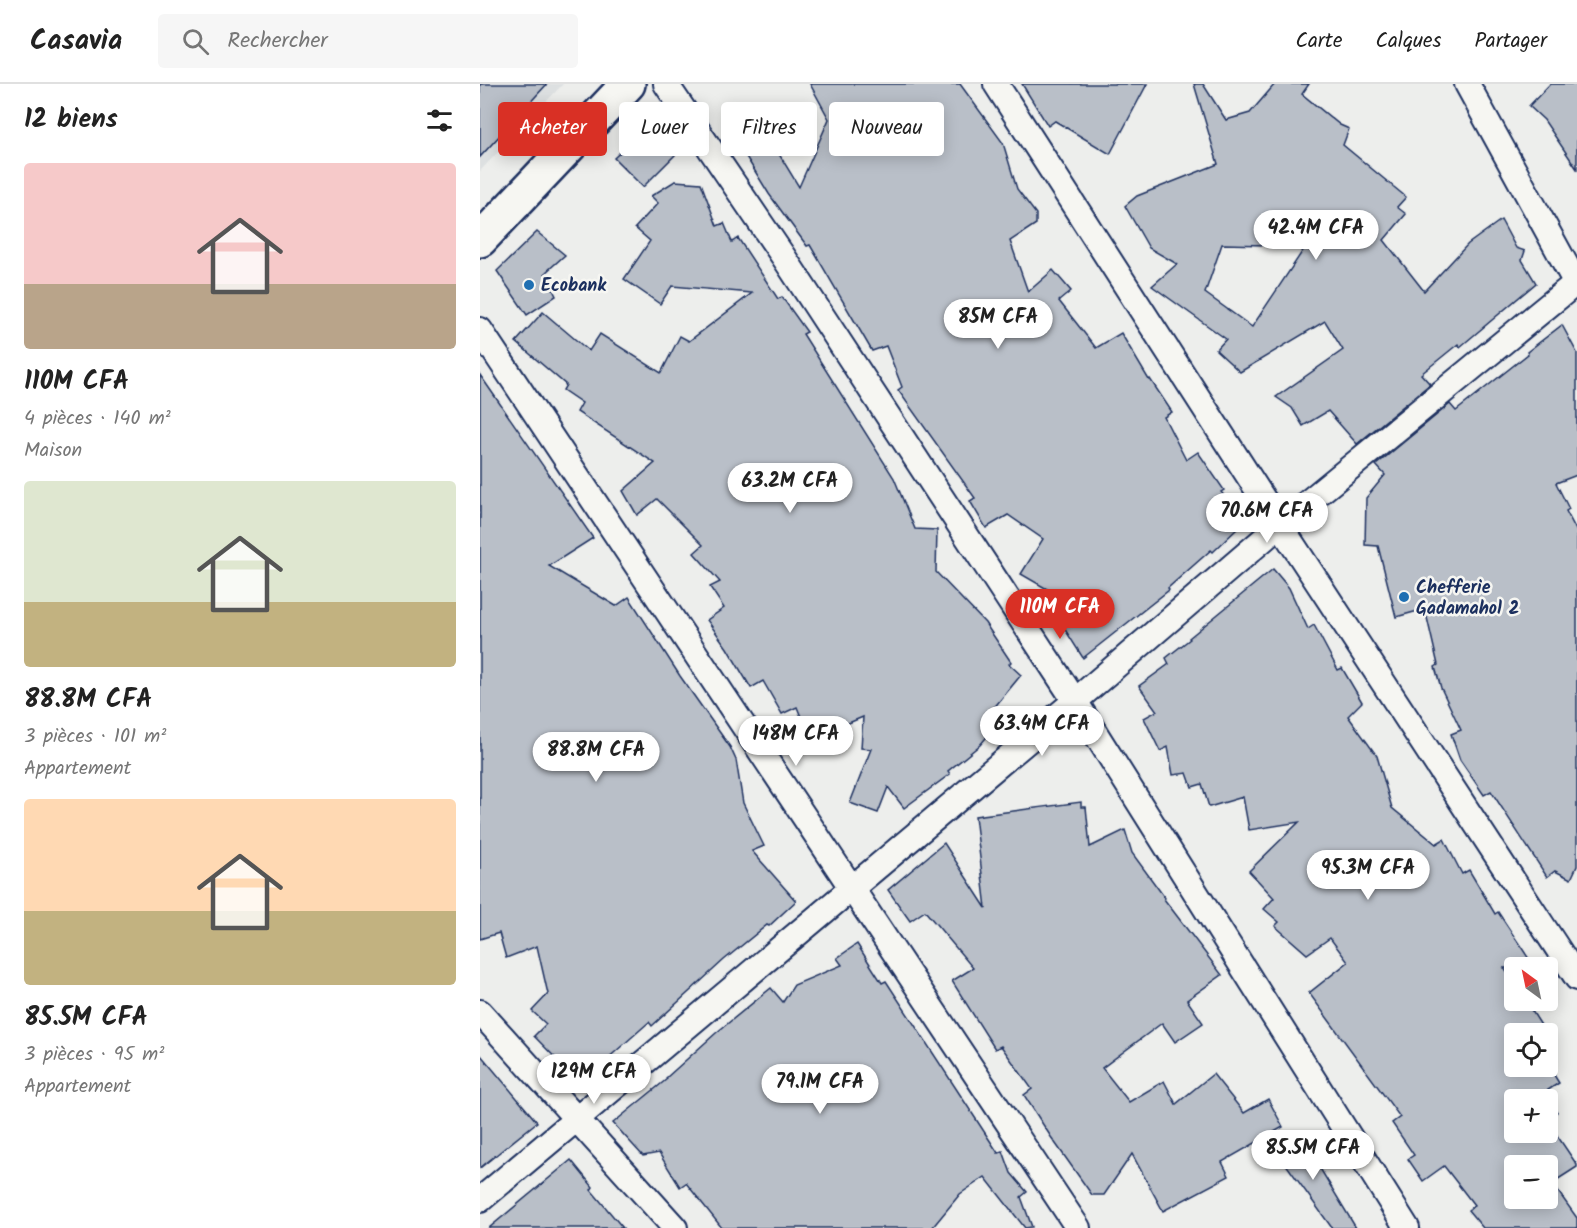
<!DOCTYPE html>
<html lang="fr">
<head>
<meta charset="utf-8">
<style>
  body { margin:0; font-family:Kalam,sans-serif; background:#f6f6f6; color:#222; height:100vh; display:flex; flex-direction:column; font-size:22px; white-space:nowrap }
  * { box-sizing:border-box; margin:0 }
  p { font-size:20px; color:#767676 }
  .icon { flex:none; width:33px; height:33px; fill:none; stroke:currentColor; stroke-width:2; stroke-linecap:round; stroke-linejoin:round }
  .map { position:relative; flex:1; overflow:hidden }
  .details { display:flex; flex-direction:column; background:#fff; width:480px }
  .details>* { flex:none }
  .banner { position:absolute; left:18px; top:18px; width:570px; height:54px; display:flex; gap:12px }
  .needle { width:39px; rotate:327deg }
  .controls { position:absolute; left:1024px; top:873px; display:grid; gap:12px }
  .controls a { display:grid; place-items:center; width:54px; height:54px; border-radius:6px; background:#fff; box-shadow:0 3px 15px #0003; font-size:30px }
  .price { position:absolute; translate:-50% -51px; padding:0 14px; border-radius:21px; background:#fff; color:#222; font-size:20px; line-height:39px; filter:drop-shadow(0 2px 3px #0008) }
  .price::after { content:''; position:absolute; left:50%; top:36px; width:18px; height:14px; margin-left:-9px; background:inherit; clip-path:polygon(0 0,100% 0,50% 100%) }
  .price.on { background:#d93025; color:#fff }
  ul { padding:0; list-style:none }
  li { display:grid; align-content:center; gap:12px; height:318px; padding:0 24px }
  li span { display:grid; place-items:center; height:186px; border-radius:6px; color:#555 }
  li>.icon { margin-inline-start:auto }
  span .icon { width:108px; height:108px; fill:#fffc; stroke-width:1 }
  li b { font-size:26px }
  h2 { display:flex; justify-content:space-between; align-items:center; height:72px; padding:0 24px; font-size:26px }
  .pill { padding:0 21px; border-radius:6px; background:#fff; box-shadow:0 3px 15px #0003; font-size:21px; line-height:54px }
  .pill.on { background:#d93025; color:#fff }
  header { display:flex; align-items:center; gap:36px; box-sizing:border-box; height:84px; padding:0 30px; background:#fff; border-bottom:2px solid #e0e0e0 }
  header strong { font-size:28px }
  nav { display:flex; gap:33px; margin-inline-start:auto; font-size:21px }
  .search { width:420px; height:54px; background:#f6f6f6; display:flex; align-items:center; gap:15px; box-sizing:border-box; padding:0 21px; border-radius:6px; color:#767676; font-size:22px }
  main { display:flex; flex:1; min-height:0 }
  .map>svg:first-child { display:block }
  .built { fill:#dde0e1 }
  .building { fill:#b9bfc8; stroke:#1b2f5e; stroke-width:1.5; fill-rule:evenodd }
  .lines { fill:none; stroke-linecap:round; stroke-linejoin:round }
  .minor-casing { stroke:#1b2f5e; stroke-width:28 }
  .primary-casing { stroke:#1b2f5e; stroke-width:38 }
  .minor { stroke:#f6f6f2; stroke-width:24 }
  .primary { stroke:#f6f6f2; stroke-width:33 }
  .poi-dot { fill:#1f6fb2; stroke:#f6f6f2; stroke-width:2 }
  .labels { text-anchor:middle; stroke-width:5; stroke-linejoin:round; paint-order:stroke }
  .poi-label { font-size:18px; font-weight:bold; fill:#1b2f5e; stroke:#f6f6f2; text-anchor:start }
</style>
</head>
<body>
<header>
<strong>Casavia</strong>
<div class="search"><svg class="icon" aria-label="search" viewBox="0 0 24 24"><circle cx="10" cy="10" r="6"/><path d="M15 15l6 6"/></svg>Rechercher</div>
<nav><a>Carte</a><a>Calques</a><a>Partager</a></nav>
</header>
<main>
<section class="details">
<h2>12 biens<svg class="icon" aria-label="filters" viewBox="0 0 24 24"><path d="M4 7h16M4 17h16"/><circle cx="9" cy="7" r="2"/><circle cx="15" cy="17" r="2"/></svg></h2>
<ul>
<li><span style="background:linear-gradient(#f6c9c9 65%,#b9a48a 0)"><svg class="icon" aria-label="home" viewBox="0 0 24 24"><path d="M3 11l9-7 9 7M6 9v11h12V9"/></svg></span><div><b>110M CFA</b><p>4 pièces · 140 m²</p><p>Maison</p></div></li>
<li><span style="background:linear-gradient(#dfe7d0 65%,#c2b280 0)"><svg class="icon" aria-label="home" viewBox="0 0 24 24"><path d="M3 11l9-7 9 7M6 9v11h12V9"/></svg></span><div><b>88.8M CFA</b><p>3 pièces · 101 m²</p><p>Appartement</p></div></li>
<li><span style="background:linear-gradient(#ffd9b3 60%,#c2b280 0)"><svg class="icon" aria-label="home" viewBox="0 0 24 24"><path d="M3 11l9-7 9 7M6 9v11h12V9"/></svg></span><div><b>85.5M CFA</b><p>3 pièces · 95 m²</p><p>Appartement</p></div></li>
</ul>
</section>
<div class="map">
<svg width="1097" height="1144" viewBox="0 0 1097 1144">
  <rect width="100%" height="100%" fill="#edeeec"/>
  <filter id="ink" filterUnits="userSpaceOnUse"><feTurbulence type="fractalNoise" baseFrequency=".0167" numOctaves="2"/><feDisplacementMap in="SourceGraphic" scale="12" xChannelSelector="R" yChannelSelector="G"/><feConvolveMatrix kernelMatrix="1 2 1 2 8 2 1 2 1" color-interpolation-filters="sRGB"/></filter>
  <g filter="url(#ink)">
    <!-- built -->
    <polygon class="built" points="0,0 83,0 0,87"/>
    <!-- building -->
    <g class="building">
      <polygon points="0,0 67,0 0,73"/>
      <polygon points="330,0 480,0 523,59 537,105 556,130 556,140 530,157 548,208 573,186 591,207 579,217 616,264 641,249 669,296 670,295 692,328 684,333 706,376 718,368 744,406 741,408 758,428 750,436 757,445 733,468 731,466 688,504 689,506 603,574 565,514 574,509 541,490 563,455 528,431 506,444 490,417 495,414 418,306 422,303 406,262 392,267 330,161 327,162 289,110 257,58 282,42 319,103 349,35"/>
      <polygon points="542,0 667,0 630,70 575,37 568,42"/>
      <path d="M714,0h9l23,36 24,-7 25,-29h34l-7,10 38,31 9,4 -6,16 63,52 -9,10 9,7 -22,26 40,51 44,-47 33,-24 15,28 9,3 -3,9 14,23 -76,64 -2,-3 -37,30 9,10 -73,60 -29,-33 -25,15 -11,-18 -16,-11 67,-47 -18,-29 -85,51 -24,-22 10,-11 -74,-53 25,-22 -28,-16 -24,-42 12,-10 81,-32zM742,160l84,2 -54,81 -47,-34z"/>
      <polygon points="1070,0 1097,0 1097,85 1064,36 1049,22"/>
      <polygon points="170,40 198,68 163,103 134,74"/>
      <polygon points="195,97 221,99 237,142 244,139 252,158 258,154 298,215 302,213 327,248 323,250 414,394 435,445 457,446 456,488 505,539 531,578 529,580 541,591 513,625 523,634 500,661 468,687 470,690 424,724 408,703 398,729 370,719 391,665 381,664 383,633 330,655 317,623 302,630 283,597 271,604 247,564 227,536 244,524 230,503 240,498 214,469 223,461 177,415 157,431 143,407 175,379 97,328 102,319 83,306 86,301 36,258 63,228 109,267 120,250 181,289 200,252 209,257 272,209 192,202 180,220 144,195 170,157 155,144 178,119 171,112"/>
      <polygon points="57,148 85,171 65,189 76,212 47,231 17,187"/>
      <polygon points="1082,241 1097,269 1097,391 1076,399 1089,425 1086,427 1097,448 1097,782 1091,795 1075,787 1067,793 1011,707 1004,711 980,676 971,650 981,646 961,604 955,583 958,581 945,525 916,533 898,462 885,461 886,414 905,391 896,381 970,320 976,327 1048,270 1047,268"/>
      <polygon points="0,291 113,454 69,482 136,522 149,513 200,592 250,663 256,676 263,719 284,762 272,767 316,817 289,842 287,841 244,876 172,942 169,938 100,999 54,952 66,940 52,927 68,910 57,862 26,874 19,849 0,855"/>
      <path d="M793,485l16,19 19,41 6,-4 24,45 4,-2 20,34 -14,14 29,40 15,52 44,36 8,-5 18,35 7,-4 26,44 3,-2 37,56h-31l11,16v16h10l19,30 -4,4h-25v32h33v-20l8,17 -7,4 10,16 -17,11 5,6h-32v32h33v-10l29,43v2l-25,16 25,35v10h-94l-15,-18 6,-5 -30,-39 -21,15 -15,-22 6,-4 -22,-32 8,-6 -91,-124 39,-31 -18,-24 -23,16 -32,-28 4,-4 -15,-13 10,-11 -25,-27 50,-49 -50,8 -6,-33 -34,10 -7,-23 -10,3 -5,-14 -14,2 -5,-28 -8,4 -16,-33 13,-7 -18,-25 30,-22 -3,-6 24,-19 -1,-1zM1035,1082h33v32h-33z"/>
      <polygon points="601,718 601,723 606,723 610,763 645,746 652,769 685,814 684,815 742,891 707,916 723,939 695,958 682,939 622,984 649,1018 684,997 696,1020 733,990 764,1029 788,1015 803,1043 742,1078 749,1092 683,1127 652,1070 624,1111 612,1111 571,1053 544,1011 552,1005 521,962 515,965 472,897 493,884 445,827 430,837 408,806 464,759 506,824 495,732"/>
      <polygon points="377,860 402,899 406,897 518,1069 523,1067 531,1089 547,1108 541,1113 552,1143 545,1144 505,1093 480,1110 452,1144 242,1144 206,1099 200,1103 179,1069 163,1072 133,1039 187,995 186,994 236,949 291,904 303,918 314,901 362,881 357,874"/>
      <polygon points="0,970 57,1038 0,1084"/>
      <polygon points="1068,1017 1077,1028 1068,1035"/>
      <polygon points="822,1051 827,1063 876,1144 852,1144 792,1061"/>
      <polygon points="91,1076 113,1103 111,1106 143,1144 9,1144"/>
    </g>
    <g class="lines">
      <defs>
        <g id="minor">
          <polyline points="186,0 303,172 595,617 927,1144"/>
          <polyline points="516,0 800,441 1097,894"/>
          <polyline points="987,0 1097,201"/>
          <polyline points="0,246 598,1144"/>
          <polyline points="0,928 195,1144"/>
          <polyline points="0,1116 595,617 800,441 1097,198"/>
        </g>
        <polyline id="primary" points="0,156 148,0"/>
      </defs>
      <!-- minor casing -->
      <use href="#minor" class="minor-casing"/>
      <!-- primary casing -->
      <use href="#primary" class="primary-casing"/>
      <!-- minor -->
      <use href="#minor" class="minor"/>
      <!-- primary -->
      <use href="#primary" class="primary"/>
    </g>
  </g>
  <!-- markers -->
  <g class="poi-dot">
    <circle cx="49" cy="201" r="6"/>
    <circle cx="924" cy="513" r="6"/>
  </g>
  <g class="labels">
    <!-- poi labels -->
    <g class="poi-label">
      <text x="61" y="207">Ecobank</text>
      <text x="936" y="509">Chefferie<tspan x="936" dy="21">Gadamahol 2</tspan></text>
    </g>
  </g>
</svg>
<div class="controls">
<a><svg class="needle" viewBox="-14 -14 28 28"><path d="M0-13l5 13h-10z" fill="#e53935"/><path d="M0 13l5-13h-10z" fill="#767676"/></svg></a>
<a><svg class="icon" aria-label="locate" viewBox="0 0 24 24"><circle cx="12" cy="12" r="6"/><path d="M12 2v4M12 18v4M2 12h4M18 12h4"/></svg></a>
<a>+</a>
<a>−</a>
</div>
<b class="price" style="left:836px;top:177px">42.4M CFA</b>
<b class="price" style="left:518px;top:266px">85M CFA</b>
<b class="price" style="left:310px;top:430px">63.2M CFA</b>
<b class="price" style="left:787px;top:460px">70.6M CFA</b>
<b class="price on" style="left:580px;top:556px">110M CFA</b>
<b class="price" style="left:562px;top:673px">63.4M CFA</b>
<b class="price" style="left:316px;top:683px">148M CFA</b>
<b class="price" style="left:116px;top:699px">88.8M CFA</b>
<b class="price" style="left:888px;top:817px">95.3M CFA</b>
<b class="price" style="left:114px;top:1021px">129M CFA</b>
<b class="price" style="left:340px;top:1031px">79.1M CFA</b>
<b class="price" style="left:833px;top:1097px">85.5M CFA</b>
<div class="banner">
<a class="pill on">Acheter</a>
<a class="pill">Louer</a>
<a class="pill">Filtres</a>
<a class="pill">Nouveau</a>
</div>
</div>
</main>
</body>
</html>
